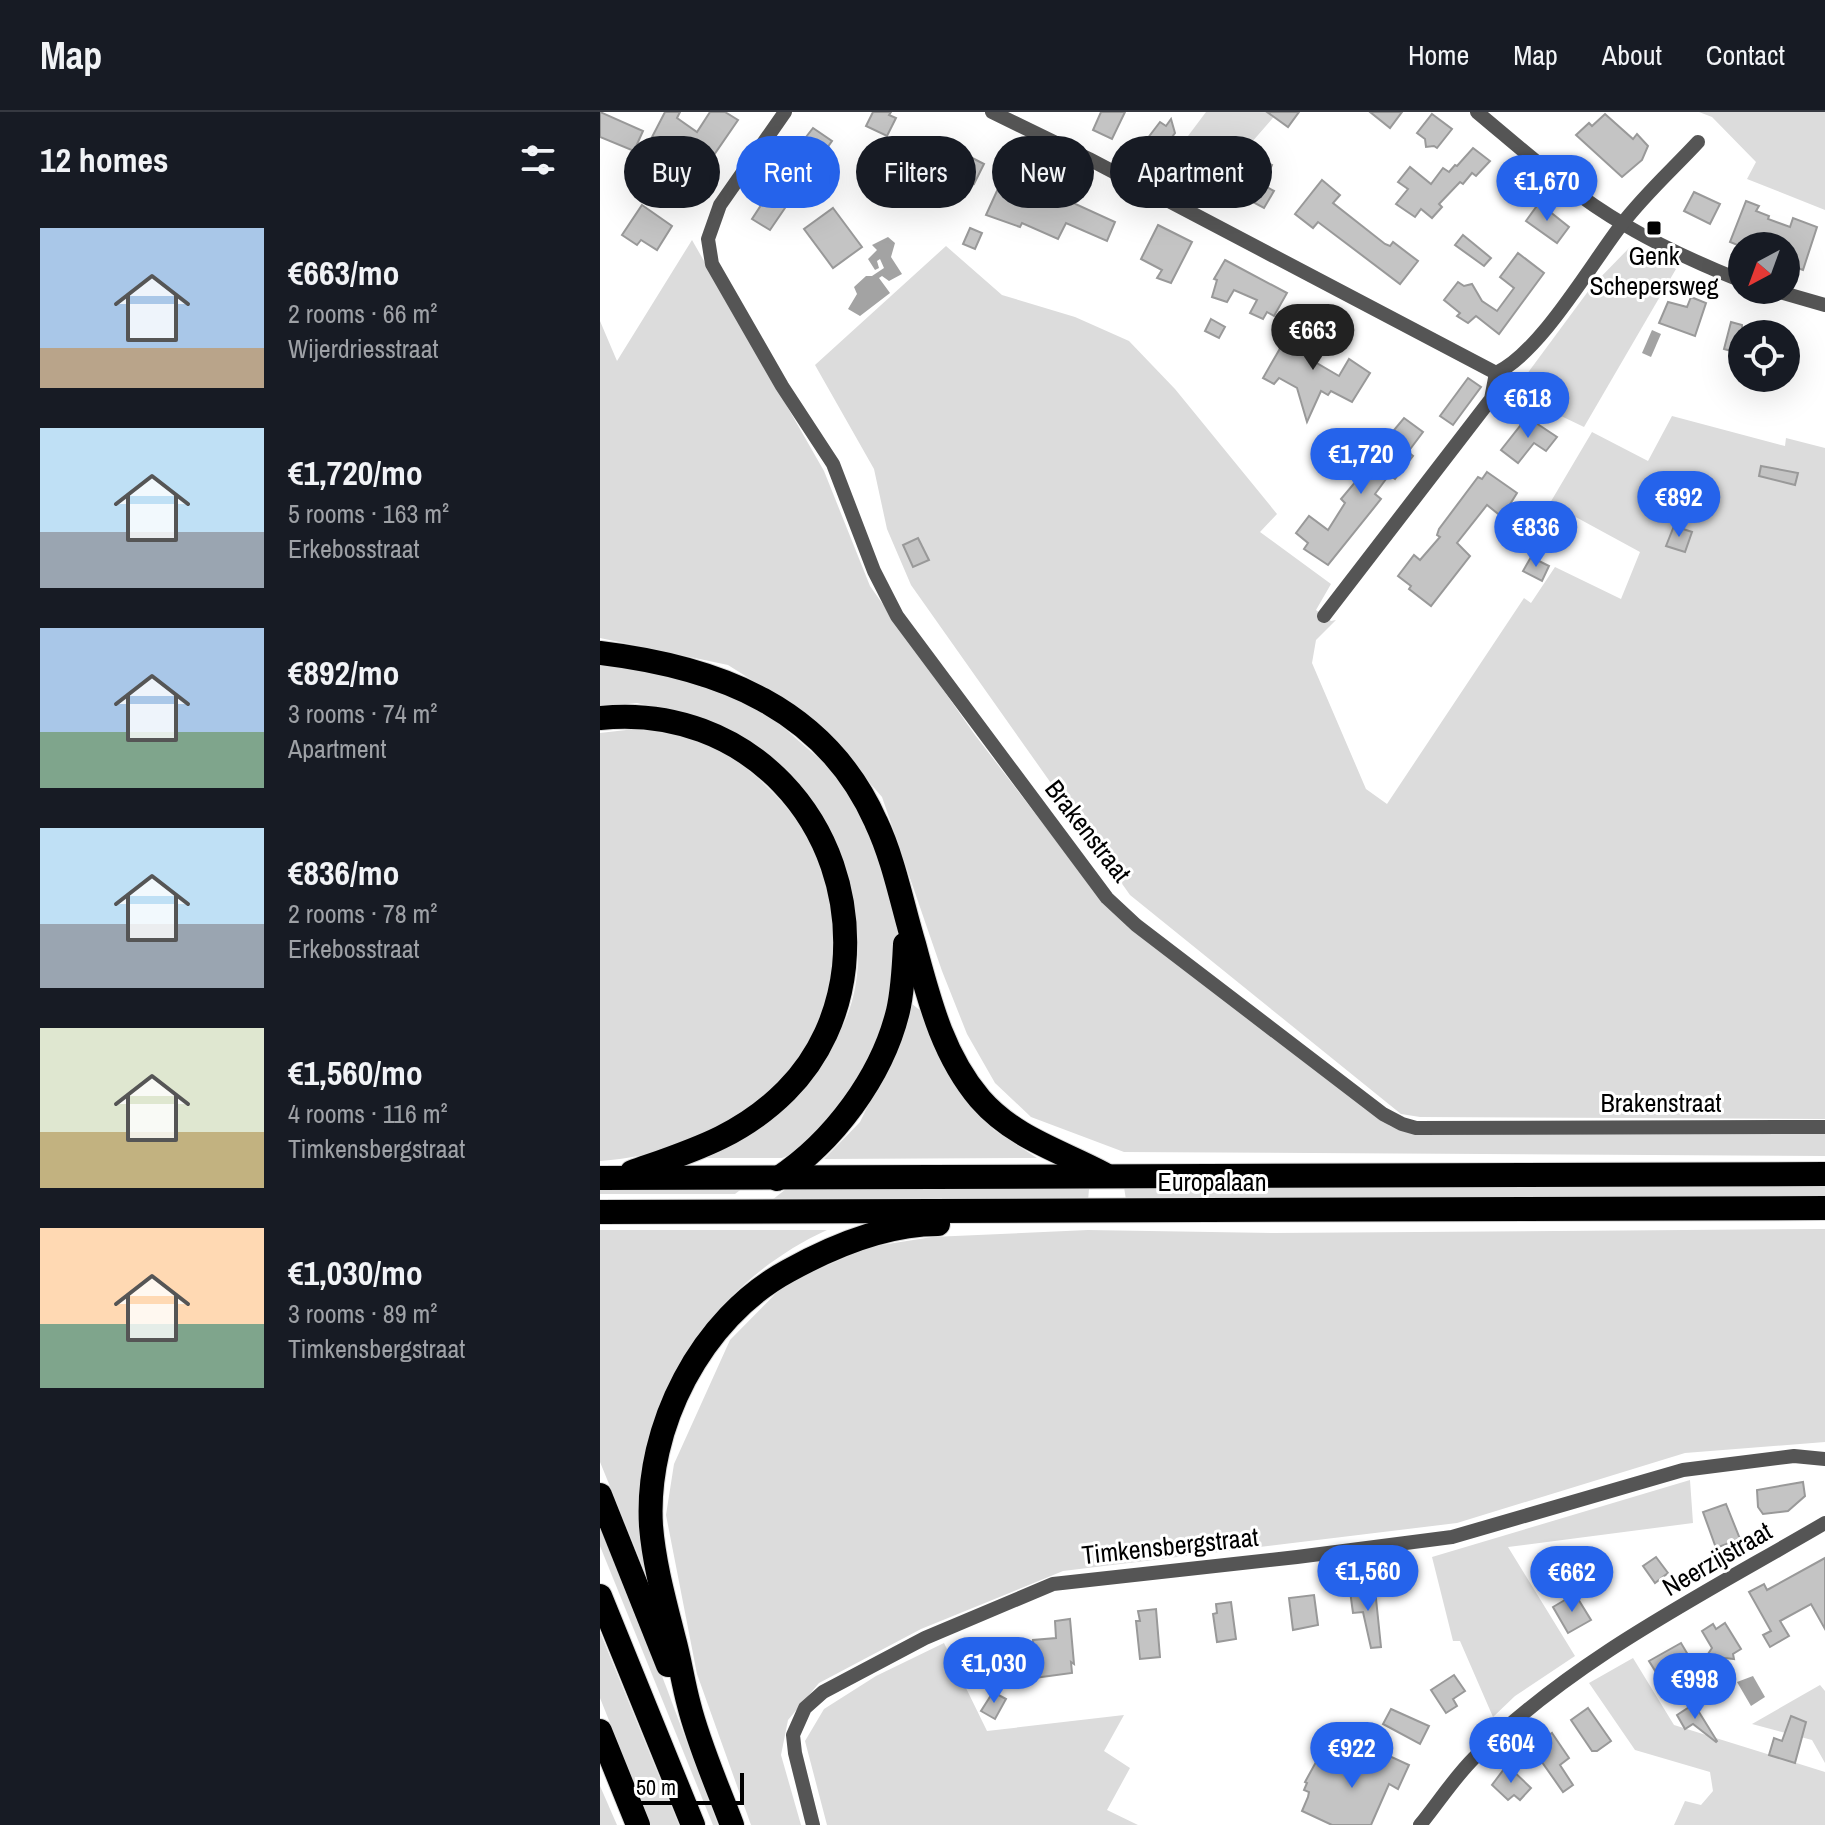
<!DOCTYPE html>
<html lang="en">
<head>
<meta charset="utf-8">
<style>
  body { margin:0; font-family:"Archivo Narrow",sans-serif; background:#242831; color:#f1f3f6; height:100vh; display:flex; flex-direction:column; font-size:30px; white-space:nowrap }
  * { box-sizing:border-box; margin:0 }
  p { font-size:26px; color:#9ea1a6 }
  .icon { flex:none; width:44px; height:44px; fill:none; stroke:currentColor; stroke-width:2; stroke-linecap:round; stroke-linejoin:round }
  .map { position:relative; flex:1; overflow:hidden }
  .sheet { display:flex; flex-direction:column; background:#171b24; width:600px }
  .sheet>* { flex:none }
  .banner { position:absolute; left:24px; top:24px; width:760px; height:72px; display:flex; gap:16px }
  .needle { width:52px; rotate:221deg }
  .tools { position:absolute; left:1128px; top:120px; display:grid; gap:16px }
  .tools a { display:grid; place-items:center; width:72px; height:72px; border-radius:50%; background:#171b24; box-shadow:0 8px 32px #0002; font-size:40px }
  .scale { position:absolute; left:24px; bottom:20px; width:120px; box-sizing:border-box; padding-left:8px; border:4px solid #000; border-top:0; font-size:22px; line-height:28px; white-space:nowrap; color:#000; -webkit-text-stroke:6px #fff; paint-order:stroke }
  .price { position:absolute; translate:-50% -68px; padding:0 18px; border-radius:28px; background:#2563eb; color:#fff; font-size:26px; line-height:52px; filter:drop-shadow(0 2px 4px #0008) }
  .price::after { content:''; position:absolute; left:50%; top:48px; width:24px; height:18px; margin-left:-12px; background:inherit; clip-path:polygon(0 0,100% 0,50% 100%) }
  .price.current { background:#222; color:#fff }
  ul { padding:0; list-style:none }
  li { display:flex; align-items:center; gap:24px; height:200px; padding:0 40px }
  li span { display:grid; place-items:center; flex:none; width:224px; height:160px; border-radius:0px; color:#555 }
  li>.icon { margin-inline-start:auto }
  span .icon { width:96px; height:96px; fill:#fffc; stroke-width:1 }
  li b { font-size:34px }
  h2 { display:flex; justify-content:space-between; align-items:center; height:96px; padding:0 40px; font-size:34px }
  .tag { padding:0 28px; border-radius:36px; background:#171b24; box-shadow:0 8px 32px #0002; font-size:28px; line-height:72px }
  .tag.current { background:#2563eb; color:#fff }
  header { display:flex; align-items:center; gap:48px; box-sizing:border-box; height:112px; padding:0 40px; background:#171b24; border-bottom:2px solid #363941 }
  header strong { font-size:38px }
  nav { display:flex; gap:44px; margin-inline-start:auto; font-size:28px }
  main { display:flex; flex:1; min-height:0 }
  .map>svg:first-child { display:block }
  .green { fill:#dcdcdc }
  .water { fill:#a3a3a3 }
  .building { fill:#c4c4c4; stroke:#999; stroke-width:2 }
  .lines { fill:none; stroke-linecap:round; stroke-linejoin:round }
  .highway-casing { stroke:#dbdbdb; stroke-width:26 }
  .street { stroke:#555; stroke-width:14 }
  .highway { stroke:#000; stroke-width:24 }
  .poi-dot { fill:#000; stroke:#fff; stroke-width:3 }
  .labels { text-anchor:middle; stroke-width:6; stroke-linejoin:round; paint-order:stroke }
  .poi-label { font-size:26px; fill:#000; stroke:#fff }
  .street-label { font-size:26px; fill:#000; stroke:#fff }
</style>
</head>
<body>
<header>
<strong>Map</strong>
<nav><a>Home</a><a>Map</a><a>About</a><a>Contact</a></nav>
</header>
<main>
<section class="sheet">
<h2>12 homes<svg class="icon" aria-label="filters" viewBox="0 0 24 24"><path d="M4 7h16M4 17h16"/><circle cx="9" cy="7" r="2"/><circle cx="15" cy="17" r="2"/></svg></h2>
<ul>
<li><span style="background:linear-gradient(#a9c7e8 75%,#b9a48a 0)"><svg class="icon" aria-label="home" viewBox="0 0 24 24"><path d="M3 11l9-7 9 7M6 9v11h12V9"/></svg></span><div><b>€663/mo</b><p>2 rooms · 66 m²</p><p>Wijerdriesstraat</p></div></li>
<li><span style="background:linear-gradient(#bfe0f5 65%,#9aa5b1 0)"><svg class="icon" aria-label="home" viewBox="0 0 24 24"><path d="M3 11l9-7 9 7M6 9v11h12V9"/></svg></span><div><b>€1,720/mo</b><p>5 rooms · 163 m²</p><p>Erkebosstraat</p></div></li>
<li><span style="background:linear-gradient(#a9c7e8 65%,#7fa58c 0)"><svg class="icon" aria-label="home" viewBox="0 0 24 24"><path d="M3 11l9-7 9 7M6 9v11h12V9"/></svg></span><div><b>€892/mo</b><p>3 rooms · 74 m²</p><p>Apartment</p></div></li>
<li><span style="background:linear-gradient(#bfe0f5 60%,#9aa5b1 0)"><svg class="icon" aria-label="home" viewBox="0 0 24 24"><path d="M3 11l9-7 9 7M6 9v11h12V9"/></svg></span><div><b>€836/mo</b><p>2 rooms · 78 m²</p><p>Erkebosstraat</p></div></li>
<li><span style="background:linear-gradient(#dfe7d0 65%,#c2b280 0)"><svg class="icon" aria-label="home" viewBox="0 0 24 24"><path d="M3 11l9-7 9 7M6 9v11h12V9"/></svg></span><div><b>€1,560/mo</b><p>4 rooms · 116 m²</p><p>Timkensbergstraat</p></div></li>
<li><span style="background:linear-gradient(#ffd9b3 60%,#7fa58c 0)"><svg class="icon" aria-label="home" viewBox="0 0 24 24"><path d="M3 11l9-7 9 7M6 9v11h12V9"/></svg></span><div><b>€1,030/mo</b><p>3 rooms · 89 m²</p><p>Timkensbergstraat</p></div></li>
</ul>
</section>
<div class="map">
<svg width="1225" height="1713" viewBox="0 0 1225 1713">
  <rect width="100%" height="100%" fill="#fff"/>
  <!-- green -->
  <g class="green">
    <polygon points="606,0 678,0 638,46 615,95 558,64"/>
    <polygon points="1099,0 1225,0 1225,98 1147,67 1156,50 1112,5"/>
    <polygon points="92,128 224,359 270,474 375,623 507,795 790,1014 802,1018 1225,1021 1225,1044 524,1040 431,1005 395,971 367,922 342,859 282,685 215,608 128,553 0,526 0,209 17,249"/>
    <polygon points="1032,133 1076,157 984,315 913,281 992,174"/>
    <polygon points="346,134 402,183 475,205 529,229 575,277 677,402 660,420 731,472 716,498 731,509 736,508 716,528 712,551 766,677 787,692 924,486 931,491 955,455 1021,487 1040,440 950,391 992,320 1048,349 1072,304 1185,334 1186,326 1225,336 1225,1007 820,1005 801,1002 530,783 311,473 287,417 274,357 215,253"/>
    <path d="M0,552l95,15 73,35 55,48 26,30 32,65 13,41 4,38 -5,52 -19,64 -36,59 -39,40 -17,7h-78c31,-27 61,-54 92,-82 11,-10 27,-20 36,-32 45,-63 25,-161 -9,-223l-141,-107 -45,-11 -37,4z"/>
    <path d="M35,617c24,3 48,6 71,15 45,19 99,74 115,121 13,36 16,95 6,132 -25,98 -132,159 -227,164v-428z"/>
    <polygon points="312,892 321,899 363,979 394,1018 437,1046 224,1047 260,1010 302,923"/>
    <polygon points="1225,1073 1225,1086 526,1088 524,1075"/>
    <polygon points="0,1075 144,1075 135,1082 0,1082"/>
    <polygon points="186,1077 489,1077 488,1089 172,1088"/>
    <polygon points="1225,1117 1225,1330 1085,1341 857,1411 463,1459 321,1517 219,1571 188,1608 181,1643 201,1713 151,1713 97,1562 66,1403 74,1352 130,1228 185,1172 269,1135 332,1125 488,1118 674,1121"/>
    <path d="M0,1118h227c-133,61 -204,199 -182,342l-45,-110z"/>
    <polygon points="1090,1368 1093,1411 908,1435 975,1544 915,1584 893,1605 860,1529 853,1529 832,1445"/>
    <polygon points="0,1407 47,1524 118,1713 113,1713 0,1434"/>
    <polygon points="0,1520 79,1713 51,1713 0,1586"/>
    <polygon points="344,1531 387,1619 524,1603 504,1639 530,1656 507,1698 538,1713 227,1713 205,1629 224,1597 276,1564"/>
    <polygon points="1033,1546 1074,1613 1225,1660 1225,1713 1074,1713 1085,1689 1101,1693 1113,1679 1110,1660 1035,1638 989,1571"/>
    <polygon points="1220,1573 1225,1579 1225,1651 1212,1628 1152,1612"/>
    <polygon points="0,1674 17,1713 0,1713"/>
  </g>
  <!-- water -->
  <g class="water">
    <polygon points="288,125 295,131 291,145 302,162 289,169 282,164 279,166 290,181 260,204 248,197 257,182 254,175 266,164 272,164 284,156 280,147 277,149 279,156 275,158 268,147 277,138 272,133"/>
    <polygon points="1052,218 1061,222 1051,245 1042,241"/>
    <polygon points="1153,1564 1165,1585 1151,1594 1137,1570"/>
  </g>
  <!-- building -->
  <g class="building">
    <polygon points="0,0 43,19 34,39 0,25"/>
    <polygon points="65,0 80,0 77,6 97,20 110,0 125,0 138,8 103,59 110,64 102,76 95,72 90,73 69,60 81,41 52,25"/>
    <polygon points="273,0 291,0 289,3 296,6 287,24 266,14"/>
    <polygon points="501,0 525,0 512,27 493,18"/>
    <polygon points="667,0 699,0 688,15"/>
    <polygon points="770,0 802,0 790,16"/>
    <polygon points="832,2 852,17 837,36 834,34 826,35 825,27 817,21"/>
    <polygon points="1005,2 1033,27 1037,22 1048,34 1042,48 1022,65 976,23 989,11 992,14"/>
    <polygon points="571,7 575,21 556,46 541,35 560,10 566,14"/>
    <polygon points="213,16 232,29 220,46 223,54 211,72 206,68 204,71 182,56"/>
    <polygon points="873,36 890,49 876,64 872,61 863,72 860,70 839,92 842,95 832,106 821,97 815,105 796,92 808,77 798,70 810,55 831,72 843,56 849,60 855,53 857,54"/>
    <polygon points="355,37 384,52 374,72 344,57"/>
    <polygon points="654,44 672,53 663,73 674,79 664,96 636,81"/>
    <polygon points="47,60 64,72 56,82 40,72"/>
    <polygon points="329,65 344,73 339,86 324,78"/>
    <polygon points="427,67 459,82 463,73 475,79 471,90 515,110 507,129 466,111 458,127 422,111 420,115 386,103 401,70 416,77 419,70 424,72"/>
    <polygon points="722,68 740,83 733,91 785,132 790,134 793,130 818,149 800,172 718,110 713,116 695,102"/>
    <polygon points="1094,80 1120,92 1110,112 1084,99"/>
    <polygon points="169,81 187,93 170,118 152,107"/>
    <polygon points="1146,89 1159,94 1156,99 1169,104 1168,107 1190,115 1193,106 1217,115 1203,158 1186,152 1186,134 1140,134 1130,130"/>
    <polygon points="939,91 969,115 957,131 926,109"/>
    <polygon points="42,93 72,114 57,138 41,128 37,133 22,123"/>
    <polygon points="233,96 262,135 233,156 204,117"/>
    <polygon points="558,113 592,130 571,171 557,166 562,158 541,147"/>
    <polygon points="370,116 382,121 375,137 363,132"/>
    <polygon points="863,123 891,146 884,154 855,133"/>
    <polygon points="918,141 944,161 899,222 876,204 868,211 857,204 860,201 844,188 858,170 864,174 872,172 882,189 897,199 914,176 900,165"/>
    <polygon points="625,148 687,181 674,204 667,200 663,207 650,201 657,188 634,178 627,190 612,185 617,168 614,167"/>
    <polygon points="1091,185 1106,191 1095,224 1059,211 1068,190 1087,195"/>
    <polygon points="611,207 625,215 619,226 605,219"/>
    <polygon points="1131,210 1142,213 1142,242 1124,237"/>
    <polygon points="698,215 720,227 710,247 739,264 749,247 770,261 752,290 731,279 728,283 721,279 707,310 697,276 679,266 674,272 663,266 682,233 686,235"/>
    <polygon points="868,266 881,275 853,313 840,304"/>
    <polygon points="927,305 957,325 946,339 934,331 918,351 901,338"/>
    <polygon points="804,306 823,320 808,340 813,344 795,367 789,363 775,382 781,387 728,453 704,437 708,431 696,421 709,404 728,418 745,391 741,387 756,369 760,372 778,355 773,351 783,339 779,336"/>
    <polygon points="1161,354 1198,361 1195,373 1159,364"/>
    <polygon points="887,360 917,381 902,405 887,393 857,431 870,444 831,494 809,477 811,474 798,464 814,443 820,448 840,425 837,423 839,417 878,365 882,367"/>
    <polygon points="1074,414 1092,420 1085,440 1066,434"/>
    <polygon points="318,426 329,448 313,455 303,433"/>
    <polygon points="931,445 949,454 942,469 923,459"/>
    <polygon points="1203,1370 1205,1384 1188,1399 1163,1402 1158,1395 1157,1378"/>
    <polygon points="1126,1392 1140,1427 1116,1436 1103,1400"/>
    <polygon points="1056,1445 1068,1461 1055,1471 1043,1454"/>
    <polygon points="1225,1446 1225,1517 1211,1492 1180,1509 1189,1524 1170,1535 1163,1523 1171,1519 1149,1480 1164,1472 1167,1478"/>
    <polygon points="775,1477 781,1535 771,1536 763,1500 753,1501 750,1479"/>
    <polygon points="975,1482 991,1508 968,1521 953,1495"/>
    <polygon points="714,1483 718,1513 693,1518 689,1486"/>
    <polygon points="631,1490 636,1527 617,1530 613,1502 617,1501 616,1492"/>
    <polygon points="556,1497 560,1545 540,1547 536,1509 540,1509 538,1499"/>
    <polygon points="470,1507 474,1552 471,1550 472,1561 434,1566 440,1546 434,1549 433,1528 456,1526 455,1509"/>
    <polygon points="1125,1511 1141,1537 1133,1542 1134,1547 1125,1546 1120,1549 1118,1547 1078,1576 1068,1559 1059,1565 1049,1549 1081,1531 1097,1558 1112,1536 1102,1519 1113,1512 1116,1517"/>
    <polygon points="395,1528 405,1552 374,1566 363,1542"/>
    <polygon points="854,1563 865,1579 853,1587 857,1594 846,1601 831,1578"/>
    <polygon points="393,1580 406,1587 395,1607 381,1599"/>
    <polygon points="1094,1592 1117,1629 1116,1630 1093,1612 1085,1617 1077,1603"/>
    <polygon points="988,1596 1011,1629 997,1639 992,1639 971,1608"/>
    <polygon points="791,1597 829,1614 820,1632 783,1612"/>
    <polygon points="1191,1604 1206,1610 1195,1651 1169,1643 1174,1626 1182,1629"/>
    <polygon points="952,1621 969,1646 960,1653 973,1673 963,1680 937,1643 942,1640 937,1631"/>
    <polygon points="774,1637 809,1653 798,1677 789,1672 771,1713 732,1713 702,1699 708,1685 709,1680 704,1678 707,1671 705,1670 716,1650 737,1659 742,1647 764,1658"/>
    <polygon points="907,1653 931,1676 920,1688 914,1683 908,1688 892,1673"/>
  </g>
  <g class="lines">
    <defs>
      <g id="highway">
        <path d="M0,541c117,14 225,54 276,169 18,38 26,82 38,122 15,55 28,110 66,155 34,39 81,52 124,75"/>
        <path d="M0,606c146,-15 258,105 244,249 -5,46 -24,90 -58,124 -46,46 -95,60 -154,81"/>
        <polyline points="0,1066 1225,1062"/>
        <path d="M177,1067c56,-37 105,-102 121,-168 5,-22 6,-45 7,-67"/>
        <polyline points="0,1100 1225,1096"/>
        <polyline points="0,1383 68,1553"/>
        <polyline points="0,1484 93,1713"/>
        <polyline points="0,1619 38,1713"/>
        <path d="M132,1713c-15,-40 -33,-80 -43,-120 -6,-22 -9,-44 -15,-66 -9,-36 -20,-75 -23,-113 -6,-99 50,-208 137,-255 45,-25 99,-47 150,-47"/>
      </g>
    </defs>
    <!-- highway casing -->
    <use href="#highway" class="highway-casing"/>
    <!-- street -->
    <g class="street">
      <polyline points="185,0 120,93 108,127 112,152 182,274 233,352 274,459 297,504 507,786 536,813 783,1002 802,1012 816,1016 1225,1015"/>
      <polyline points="392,0 489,47 896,261"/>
      <path d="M877,0c47,39 94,82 148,113 37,22 77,40 117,56"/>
      <polyline points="1173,178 1225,193"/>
      <path d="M896,261c44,-20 95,-109 126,-149 23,-30 51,-55 76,-82"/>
      <polyline points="724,504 891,287 896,261"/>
      <polyline points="213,1713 195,1641 193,1623 205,1596 223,1580 325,1526 453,1472 697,1445 852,1425 1083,1358 1194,1344 1225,1347"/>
      <path d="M820,1713c18,-22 34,-47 54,-67 100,-100 230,-164 351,-235"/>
    </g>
    <!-- highway -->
    <use href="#highway" class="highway"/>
  </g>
  <!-- markers -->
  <rect class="poi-dot" x="1046" y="108" width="16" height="16" rx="4"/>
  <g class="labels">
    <!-- poi labels -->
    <g class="poi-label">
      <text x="1054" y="153">Genk<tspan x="1054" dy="30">Schepersweg</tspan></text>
    </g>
    <!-- street labels -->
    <g class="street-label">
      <text transform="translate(488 719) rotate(52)" y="9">Brakenstraat</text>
      <text x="1061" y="1000">Brakenstraat</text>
      <text x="612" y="1079">Europalaan</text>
      <text transform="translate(570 1434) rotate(-6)" y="9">Timkensbergstraat</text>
      <text transform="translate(1117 1447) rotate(-30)" y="9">Neerzijstraat</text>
    </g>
  </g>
</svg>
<div class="tools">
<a><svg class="needle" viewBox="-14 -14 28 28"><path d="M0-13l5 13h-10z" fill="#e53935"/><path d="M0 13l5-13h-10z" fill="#9ea1a6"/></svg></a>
<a><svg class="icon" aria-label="locate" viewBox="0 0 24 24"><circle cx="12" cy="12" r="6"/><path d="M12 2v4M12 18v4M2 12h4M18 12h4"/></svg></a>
</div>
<div class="scale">50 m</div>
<b class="price" style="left:947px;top:111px">€1,670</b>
<b class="price current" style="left:713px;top:260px">€663</b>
<b class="price" style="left:928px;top:328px">€618</b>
<b class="price" style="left:761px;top:384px">€1,720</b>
<b class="price" style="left:1079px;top:427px">€892</b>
<b class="price" style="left:936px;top:457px">€836</b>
<b class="price" style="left:768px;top:1501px">€1,560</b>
<b class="price" style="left:972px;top:1502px">€662</b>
<b class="price" style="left:394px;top:1593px">€1,030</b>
<b class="price" style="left:1095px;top:1609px">€998</b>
<b class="price" style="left:911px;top:1673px">€604</b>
<b class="price" style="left:752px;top:1678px">€922</b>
<div class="banner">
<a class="tag">Buy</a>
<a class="tag current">Rent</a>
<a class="tag">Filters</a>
<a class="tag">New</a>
<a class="tag">Apartment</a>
</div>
</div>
</main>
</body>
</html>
